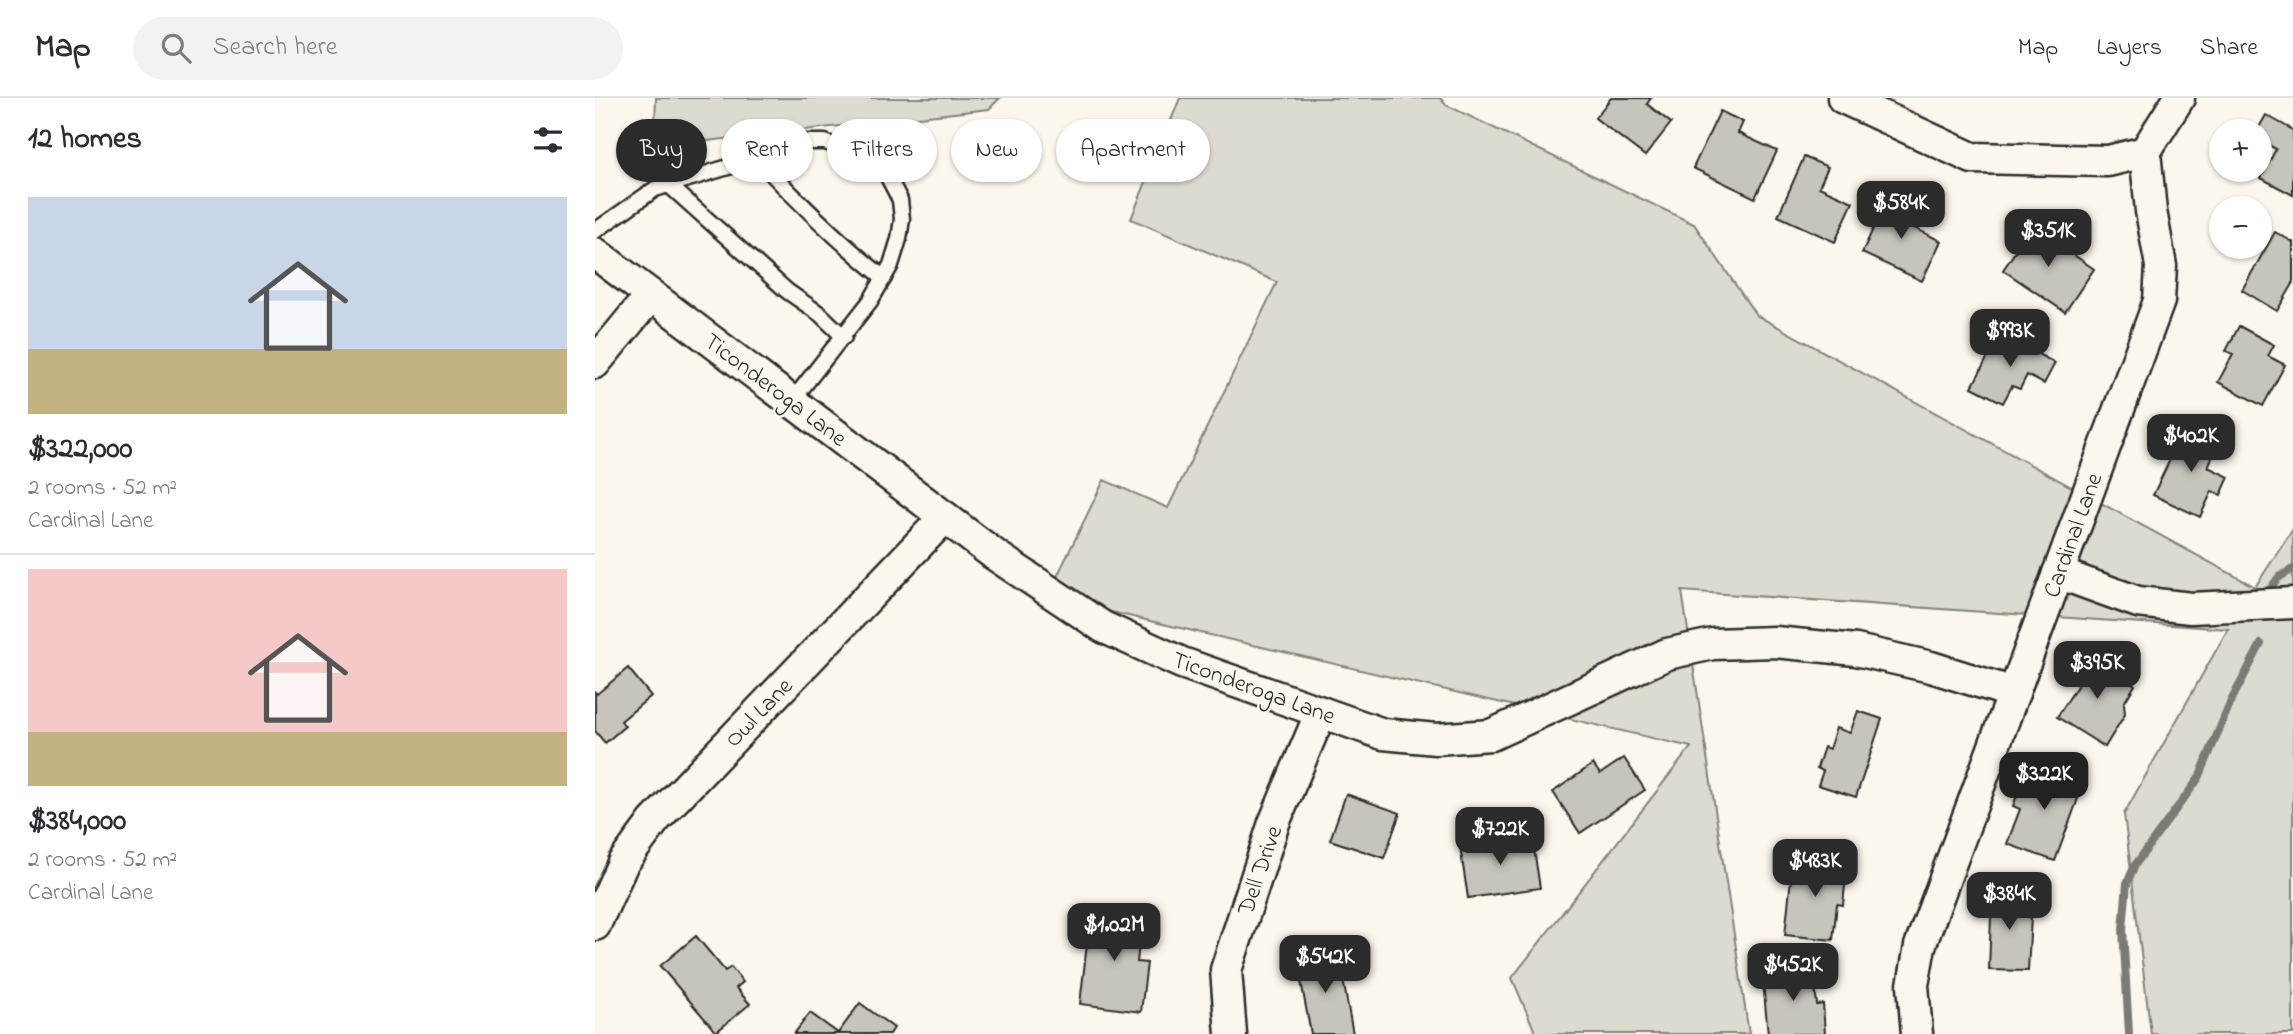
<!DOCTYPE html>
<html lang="en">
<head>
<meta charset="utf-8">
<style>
  body { margin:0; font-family:"Indie Flower",sans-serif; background:#f2f2f3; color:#2b2b33; height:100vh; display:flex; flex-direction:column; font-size:26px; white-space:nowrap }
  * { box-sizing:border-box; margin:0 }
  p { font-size:23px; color:#7c7c81 }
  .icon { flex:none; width:38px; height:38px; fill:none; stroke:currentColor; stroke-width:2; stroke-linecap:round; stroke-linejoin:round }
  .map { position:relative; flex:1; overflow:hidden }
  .panel { display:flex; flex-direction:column; background:#fff; width:595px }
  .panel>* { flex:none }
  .hud { position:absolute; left:21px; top:21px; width:665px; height:63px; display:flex; gap:14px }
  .controls { position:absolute; left:1614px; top:21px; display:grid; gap:14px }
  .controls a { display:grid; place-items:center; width:63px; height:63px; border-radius:50%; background:#fff; box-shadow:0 2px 5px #0004; font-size:35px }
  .price { position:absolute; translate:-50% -60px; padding:0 16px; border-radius:14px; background:#2b2b2b; color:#fff; font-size:23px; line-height:46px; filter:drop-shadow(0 2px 4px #0008) }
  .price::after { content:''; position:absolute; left:50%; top:42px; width:21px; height:16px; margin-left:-10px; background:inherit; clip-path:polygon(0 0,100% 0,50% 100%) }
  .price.on { background:#222; color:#fff }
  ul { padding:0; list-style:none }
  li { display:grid; align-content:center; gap:14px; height:371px; padding:0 28px }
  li+li { border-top:2px solid #e1e1e2 }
  li span { display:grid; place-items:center; height:217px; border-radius:0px; color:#555 }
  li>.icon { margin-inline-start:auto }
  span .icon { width:126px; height:126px; fill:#fffc; stroke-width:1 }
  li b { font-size:30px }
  h2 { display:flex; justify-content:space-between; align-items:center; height:84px; padding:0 28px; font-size:30px }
  .pill { padding:0 24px; border-radius:32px; background:#fff; box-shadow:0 2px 5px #0004; font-size:24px; line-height:63px }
  .pill.on { background:#2b2b2b; color:#fff }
  header { display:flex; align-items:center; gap:42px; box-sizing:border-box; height:98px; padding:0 35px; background:#fff; border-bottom:2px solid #e1e1e2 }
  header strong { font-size:33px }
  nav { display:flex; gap:38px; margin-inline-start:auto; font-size:24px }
  .search { width:490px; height:63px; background:#f2f2f3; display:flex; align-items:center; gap:18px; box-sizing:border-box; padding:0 24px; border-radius:38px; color:#7c7c81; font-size:26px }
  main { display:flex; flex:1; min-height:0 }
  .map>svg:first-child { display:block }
  .green { fill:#dddad0; stroke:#84827e; stroke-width:2 }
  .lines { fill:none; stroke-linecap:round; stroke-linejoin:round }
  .stream { stroke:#7b7a75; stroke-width:8 }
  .building { fill:#c7c4bc; stroke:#2b2b2b; stroke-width:2 }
  .lane-casing { stroke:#2b2b2b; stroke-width:19 }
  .street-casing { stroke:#2b2b2b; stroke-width:35 }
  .lane { stroke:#fbf7ec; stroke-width:14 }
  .street { stroke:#fbf7ec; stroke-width:30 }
  .labels { text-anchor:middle; stroke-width:5; stroke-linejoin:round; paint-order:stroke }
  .street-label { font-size:24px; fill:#2b2b2b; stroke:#fbf7ec }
</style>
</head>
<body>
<header>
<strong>Map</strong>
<div class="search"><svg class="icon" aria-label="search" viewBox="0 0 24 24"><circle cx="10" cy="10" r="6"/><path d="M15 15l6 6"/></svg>Search here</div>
<nav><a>Map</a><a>Layers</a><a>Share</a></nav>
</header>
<main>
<section class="panel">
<h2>12 homes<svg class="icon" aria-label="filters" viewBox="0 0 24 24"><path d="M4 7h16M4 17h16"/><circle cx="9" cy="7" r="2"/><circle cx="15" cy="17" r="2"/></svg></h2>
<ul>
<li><span style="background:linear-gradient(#c9d6e8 70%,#c2b280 0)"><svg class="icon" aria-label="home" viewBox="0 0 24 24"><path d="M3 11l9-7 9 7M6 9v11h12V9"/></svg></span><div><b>$322,000</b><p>2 rooms · 52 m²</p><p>Cardinal Lane</p></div></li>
<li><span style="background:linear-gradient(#f6c9c9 75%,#c2b280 0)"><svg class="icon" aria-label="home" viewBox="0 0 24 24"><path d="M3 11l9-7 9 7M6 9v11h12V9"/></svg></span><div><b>$384,000</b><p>2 rooms · 52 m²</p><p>Cardinal Lane</p></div></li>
</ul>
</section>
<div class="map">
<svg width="1698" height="936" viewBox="0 0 1698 936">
  <rect width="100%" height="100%" fill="#fbf7ec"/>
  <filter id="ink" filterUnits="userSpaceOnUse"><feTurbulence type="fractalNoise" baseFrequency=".0143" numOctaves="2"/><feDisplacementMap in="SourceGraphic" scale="14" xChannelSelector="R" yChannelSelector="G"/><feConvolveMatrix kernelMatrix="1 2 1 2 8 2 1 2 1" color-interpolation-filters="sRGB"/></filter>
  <g filter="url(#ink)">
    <!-- green -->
    <g class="green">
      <polygon points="61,0 405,0 394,11 59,49"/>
      <polygon points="585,0 845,0 851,7 1099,126 1161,217 1660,489 1698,431 1698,936 1556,936 1529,716 1633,531 1087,493 1154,936 941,936 917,880 1096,649 452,499 509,382 573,410 682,184 536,121"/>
    </g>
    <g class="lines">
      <!-- stream -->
      <g class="stream">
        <polyline points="1675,491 1683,480 1698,471"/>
        <polyline points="1534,936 1528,831 1532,785 1540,767 1604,680 1636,603 1666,546"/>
      </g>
    </g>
    <!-- building -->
    <g class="building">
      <polygon points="1016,0 1056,0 1052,6 1076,25 1050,58 1000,20"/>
      <polygon points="1125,13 1148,24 1143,35 1182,53 1160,100 1098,70"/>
      <polygon points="1671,17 1698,32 1698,97 1666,80 1681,51 1664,42 1664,33 1662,33"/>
      <polygon points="1209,59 1233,69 1224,89 1258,104 1240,144 1183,118"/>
      <polygon points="1293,98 1318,110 1311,126 1346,143 1327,183 1267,155"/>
      <polygon points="1437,128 1499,171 1470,214 1408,172"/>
      <polygon points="1680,134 1698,144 1698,186 1682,213 1647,192"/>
      <polygon points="1644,228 1679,247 1673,258 1690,267 1668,308 1623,284 1638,256 1631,253"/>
      <polygon points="1405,236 1460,265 1449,286 1432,277 1425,291 1417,288 1408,305 1377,289"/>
      <polygon points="1591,328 1616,340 1614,345 1622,348 1613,369 1634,379 1626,397 1617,393 1605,419 1558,397"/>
      <polygon points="1492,557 1540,587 1529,605 1530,616 1510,649 1462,619 1484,585 1477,581"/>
      <polygon points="33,570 56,598 26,623 30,628 10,645 0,633 0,594 2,596"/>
      <polygon points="1263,613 1287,621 1261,699 1223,687 1228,673 1222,670 1229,649 1234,651 1241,630 1255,635"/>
      <polygon points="1029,660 1050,692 985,735 958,694 998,666 1005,676"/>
      <polygon points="1434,667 1488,687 1460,763 1412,746 1425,711 1418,708"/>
      <polygon points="751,696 805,715 789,760 735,742"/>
      <polygon points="937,738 945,790 873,800 865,748"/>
      <polygon points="1198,761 1252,767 1248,807 1242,806 1238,842 1190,837"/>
      <polygon points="1397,791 1426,792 1425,816 1436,819 1433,873 1394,872"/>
      <polygon points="496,812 547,819 542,864 552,865 546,914 485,906"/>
      <polygon points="101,838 130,873 136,869 148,884 141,890 155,906 121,934 65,868"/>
      <polygon points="743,854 758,936 716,936 702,862"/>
      <polygon points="1218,869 1222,907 1228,906 1230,936 1173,936 1167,874"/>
      <polygon points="265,905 299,930 295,936 199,936 215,915 243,935"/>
    </g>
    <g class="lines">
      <defs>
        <g id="lane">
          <path d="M160,58c40,43 83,85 129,122"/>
          <polyline points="75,88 192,193 225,216 249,239"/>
          <polyline points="0,133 60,91 140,67 197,44 230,44 256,54 292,77 305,102 307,121 304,141 296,167 276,202 197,303"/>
        </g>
        <g id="street">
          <polyline points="1248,0 1377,60 1513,63 1550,54 1584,0"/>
          <polyline points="0,155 400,457 508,529 587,565 788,636 841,641 896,637 1072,556 1118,546 1180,544 1261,552 1336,569 1419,595"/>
          <polyline points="0,265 56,197"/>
          <polyline points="1463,475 1543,504 1596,510 1698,505"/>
          <polyline points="0,827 28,765 59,723 350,419"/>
          <polyline points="636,936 631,872 679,725 726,614"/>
          <polyline points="1322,936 1318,887 1325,848 1564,203 1566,168 1556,113 1550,54"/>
        </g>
      </defs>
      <!-- lane casing -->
      <use href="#lane" class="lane-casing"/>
      <!-- street casing -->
      <use href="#street" class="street-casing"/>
      <!-- lane -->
      <use href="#lane" class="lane"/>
      <!-- street -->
      <use href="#street" class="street"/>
    </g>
  </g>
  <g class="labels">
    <!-- street labels -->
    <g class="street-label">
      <text transform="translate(181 291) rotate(37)" y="8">Ticonderoga Lane</text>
      <text transform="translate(1477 437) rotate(-70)" y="8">Cardinal Lane</text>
      <text transform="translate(659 589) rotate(20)" y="8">Ticonderoga Lane</text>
      <text transform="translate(163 614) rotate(-46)" y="8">Owl Lane</text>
      <text transform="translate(664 772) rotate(-71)" y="8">Dell Drive</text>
    </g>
  </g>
</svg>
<div class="controls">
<a>+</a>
<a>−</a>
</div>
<b class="price" style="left:1306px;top:143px">$584K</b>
<b class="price" style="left:1453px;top:171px">$351K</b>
<b class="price" style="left:1415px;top:271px">$993K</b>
<b class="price" style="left:1596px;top:376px">$402K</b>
<b class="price" style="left:1502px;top:603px">$395K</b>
<b class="price on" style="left:1449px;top:714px">$322K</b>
<b class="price" style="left:905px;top:769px">$722K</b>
<b class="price" style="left:1220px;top:801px">$483K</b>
<b class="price" style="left:1414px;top:834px">$384K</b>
<b class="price" style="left:519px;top:865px">$1.02M</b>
<b class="price" style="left:730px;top:897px">$542K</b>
<b class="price" style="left:1198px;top:905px">$452K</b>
<div class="hud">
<a class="pill on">Buy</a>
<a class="pill">Rent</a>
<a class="pill">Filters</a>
<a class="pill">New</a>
<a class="pill">Apartment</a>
</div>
</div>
</main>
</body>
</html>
